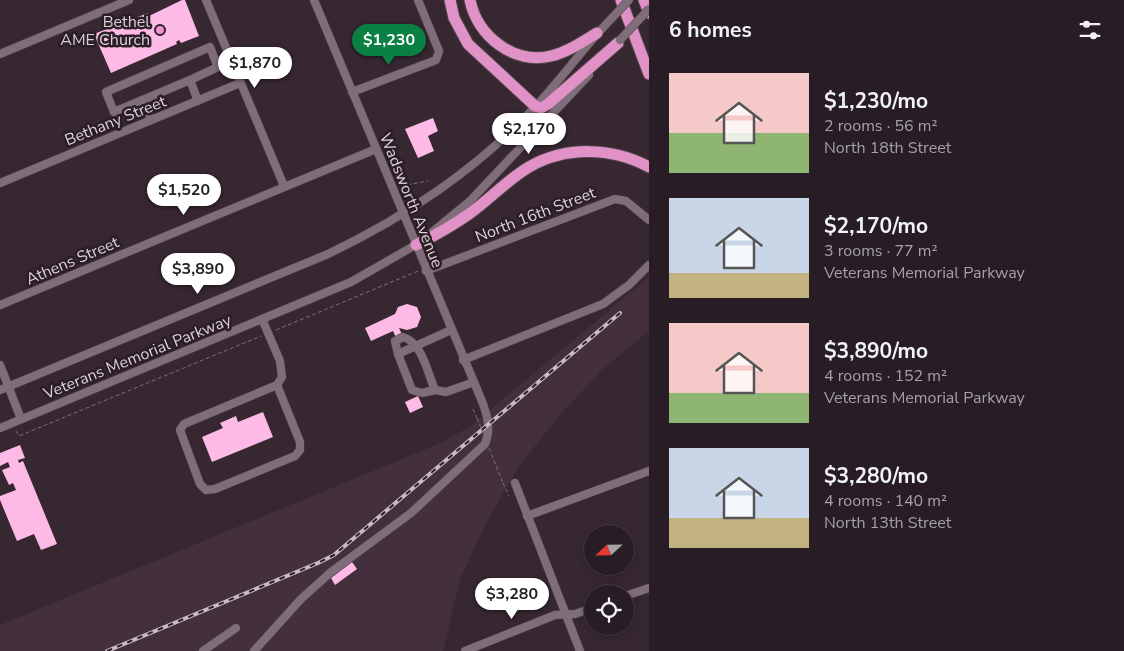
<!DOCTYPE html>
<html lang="en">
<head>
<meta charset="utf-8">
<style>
  body { margin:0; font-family:"Nunito Sans",sans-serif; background:#342a32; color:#f1f3f6; height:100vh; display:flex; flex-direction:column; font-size:19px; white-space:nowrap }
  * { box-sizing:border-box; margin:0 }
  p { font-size:16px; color:#a5a2a7 }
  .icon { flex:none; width:28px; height:28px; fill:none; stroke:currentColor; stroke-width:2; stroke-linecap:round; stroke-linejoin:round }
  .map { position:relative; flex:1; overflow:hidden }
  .sheet { display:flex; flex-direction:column; background:#281d25; width:475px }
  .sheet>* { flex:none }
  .needle { width:32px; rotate:248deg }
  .buttons { position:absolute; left:584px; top:525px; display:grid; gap:10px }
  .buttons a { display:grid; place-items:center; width:50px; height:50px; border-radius:50%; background:#281d25; box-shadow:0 2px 8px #0003,0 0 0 1px #443b42; font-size:25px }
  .price { position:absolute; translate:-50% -42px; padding:0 11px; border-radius:18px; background:#fff; color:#222; font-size:16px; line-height:32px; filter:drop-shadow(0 1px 2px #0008) }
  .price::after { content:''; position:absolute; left:50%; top:30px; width:15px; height:11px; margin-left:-8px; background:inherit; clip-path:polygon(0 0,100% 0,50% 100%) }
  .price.active { background:#0b8043; color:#fff }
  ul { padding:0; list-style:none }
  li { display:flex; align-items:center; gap:15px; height:125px; padding:0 20px }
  li span { display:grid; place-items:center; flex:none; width:140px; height:100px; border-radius:0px; color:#555 }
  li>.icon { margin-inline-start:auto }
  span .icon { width:60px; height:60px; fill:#fffc; stroke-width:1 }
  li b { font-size:21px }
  h2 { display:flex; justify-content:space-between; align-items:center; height:60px; padding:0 20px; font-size:21px }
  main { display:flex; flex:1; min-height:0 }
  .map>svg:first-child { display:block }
  .built { fill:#442f3d }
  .building { fill:#fdbae6 }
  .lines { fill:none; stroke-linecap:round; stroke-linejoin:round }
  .minor-casing { stroke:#52464e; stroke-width:9 }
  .highway-casing { stroke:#52464e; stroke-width:13 }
  .path { stroke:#7c6f78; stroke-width:1; stroke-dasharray:4 2.5; stroke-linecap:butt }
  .minor { stroke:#7f6d79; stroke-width:8 }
  .highway { stroke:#e091c6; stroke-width:11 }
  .rail-casing { stroke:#c7bcc2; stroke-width:4 }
  .rail { stroke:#2c1e27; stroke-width:2; stroke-dasharray:5.5; stroke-linecap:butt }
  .minor-bridge-casing { stroke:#52464e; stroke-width:9; stroke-linecap:butt }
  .path-bridge { stroke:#7c6f78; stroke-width:1; stroke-dasharray:4 2.5; stroke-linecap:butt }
  .minor-bridge { stroke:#7f6d79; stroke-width:8 }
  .poi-dot { fill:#f391d5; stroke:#2c1e27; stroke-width:2 }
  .labels { text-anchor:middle; stroke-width:5; stroke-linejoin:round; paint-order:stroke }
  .poi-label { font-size:16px; fill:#dcd2d8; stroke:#2c1e27; text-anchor:end }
  .street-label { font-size:16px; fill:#dcd2d8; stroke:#2c1e27 }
</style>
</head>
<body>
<main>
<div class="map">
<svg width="649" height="651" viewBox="0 0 649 651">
  <rect width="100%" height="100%" fill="#362731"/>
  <!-- built -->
  <polygon class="built" points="649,277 649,331 603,369 558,417 518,468 487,521 461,577 443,651 0,651 0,625 443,442 472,425"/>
  <!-- building -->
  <g class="building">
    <polygon points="182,0 185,0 199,36 181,43 179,40 176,42 177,44 111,73 94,34 135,18 136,20 139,19 138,17 148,13 149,16"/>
    <polygon points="433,118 438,131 428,136 434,151 418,158 405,129"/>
    <polygon points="407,304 417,307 421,317 417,327 407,330 399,328 405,341 399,344 393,331 371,341 365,328 395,314 398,307"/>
    <polygon points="418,396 423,407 410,413 405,402"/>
    <polygon points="263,412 273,437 212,462 202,437 223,428 220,423 236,416 238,422"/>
    <polygon points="20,445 25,458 18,460 19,463 23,461 57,544 41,550 34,534 17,541 0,500 0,496 16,490 13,483 9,485 2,470 10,467 8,462 0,466 0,453"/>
    <polygon points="352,562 357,569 335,585 331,578"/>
  </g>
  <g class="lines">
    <defs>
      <g id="minor">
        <polyline points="206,0 284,186"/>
        <polyline points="0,54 129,0"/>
        <polyline points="190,80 114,112 106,92 210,47 218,67 190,80 198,101"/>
        <polyline points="352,92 436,60 439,51 418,0"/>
        <polyline points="142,100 151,120"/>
        <polyline points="0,183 240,83"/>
        <polyline points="431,233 470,201 589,75"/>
        <polyline points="426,271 615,199 626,201 649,220"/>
        <polyline points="0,305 376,149"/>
        <polyline points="262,319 280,361 282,377 277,385 184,424 180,430 200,484 206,490 215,489 295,456 300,450 300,442 277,385"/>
        <path d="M398,354l-3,-13 8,-4c19,5 25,37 32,53l11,2 28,-10"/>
        <polyline points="463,360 603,304 629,285 649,265"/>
        <polyline points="0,365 21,419"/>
        <path d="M0,390l328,-136c79,-38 148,-84 208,-148 26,-28 48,-59 75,-87"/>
        <polyline points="435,390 422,393 412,390 398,354 451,330"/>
        <polyline points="0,428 351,282 419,243"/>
        <polyline points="515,483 580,651"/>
        <polyline points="527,516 649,471"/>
        <polyline points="625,596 649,588"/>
        <polyline points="203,651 236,628"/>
        <path d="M254,651l47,-52 30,-27 80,-59 74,-69c9,-21 -3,-42 -11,-62l-160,-382"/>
        <polyline points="465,651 555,615 575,614 592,608"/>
      </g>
      <g id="highway">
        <polyline points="450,0 454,18 468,44 535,106 541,108 548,104 618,43"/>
        <path d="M470,0c7,36 44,65 81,56 17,-4 31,-14 46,-23"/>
        <polyline points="621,0 649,74"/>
        <polyline points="644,0 649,13"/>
        <path d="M416,245c18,-9 36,-19 53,-31 20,-14 38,-34 60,-47 37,-21 83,-20 120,0"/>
      </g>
    </defs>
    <!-- minor casing -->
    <use href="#minor" class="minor-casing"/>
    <!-- highway casing -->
    <use href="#highway" class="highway-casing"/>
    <!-- path -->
    <g class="path">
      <polyline points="401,186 428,181"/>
      <polyline points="276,330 418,271"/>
      <polyline points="473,409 477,418"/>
      <polyline points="16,431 19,436 261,336"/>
      <polyline points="503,483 509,496"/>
    </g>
    <!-- minor -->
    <use href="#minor" class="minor"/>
    <!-- highway -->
    <use href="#highway" class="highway"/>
    <defs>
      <polyline id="rail" points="107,651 318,563 334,555 620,313"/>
    </defs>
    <!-- rail casing -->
    <use href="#rail" class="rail-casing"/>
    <!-- rail -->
    <use href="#rail" class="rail"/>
    <defs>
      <g id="minor-bridge">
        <polyline points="611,19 629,0"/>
        <polyline points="620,40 649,9"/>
      </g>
    </defs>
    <!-- minor-bridge casing -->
    <use href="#minor-bridge" class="minor-bridge-casing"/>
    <!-- path-bridge -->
    <polyline class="path-bridge" points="477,418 503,483"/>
    <!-- minor-bridge -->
    <use href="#minor-bridge" class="minor-bridge"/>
  </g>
  <!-- markers -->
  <circle class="poi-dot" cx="160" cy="30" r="5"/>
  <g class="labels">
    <!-- poi labels -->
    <g class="poi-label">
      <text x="150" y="27">Bethel<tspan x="150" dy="18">AME Church</tspan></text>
    </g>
    <!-- street labels -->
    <g class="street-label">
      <text transform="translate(115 120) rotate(-22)" y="6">Bethany Street</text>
      <text transform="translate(412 200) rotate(68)" y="6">Wadsworth Avenue</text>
      <text transform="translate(535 214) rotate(-21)" y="6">North 16th Street</text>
      <text transform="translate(72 260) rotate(-23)" y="6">Athens Street</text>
      <text transform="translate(137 356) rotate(-22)" y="6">Veterans Memorial Parkway</text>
    </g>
  </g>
</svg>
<div class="buttons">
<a><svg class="needle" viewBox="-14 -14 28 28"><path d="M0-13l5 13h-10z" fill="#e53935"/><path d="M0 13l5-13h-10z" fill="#a5a2a7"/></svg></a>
<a><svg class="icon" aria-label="locate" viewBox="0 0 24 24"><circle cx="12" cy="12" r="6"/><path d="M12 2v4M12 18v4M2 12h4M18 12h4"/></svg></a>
</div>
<b class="price active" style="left:389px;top:66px">$1,230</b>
<b class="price" style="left:255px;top:89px">$1,870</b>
<b class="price" style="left:529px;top:155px">$2,170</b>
<b class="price" style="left:184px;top:216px">$1,520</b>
<b class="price" style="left:198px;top:295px">$3,890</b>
<b class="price" style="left:512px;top:620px">$3,280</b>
</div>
<section class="sheet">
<h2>6 homes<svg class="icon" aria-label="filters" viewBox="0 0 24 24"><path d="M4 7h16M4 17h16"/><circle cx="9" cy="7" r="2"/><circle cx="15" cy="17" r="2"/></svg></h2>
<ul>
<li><span style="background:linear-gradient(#f6c9c9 60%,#8fb573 0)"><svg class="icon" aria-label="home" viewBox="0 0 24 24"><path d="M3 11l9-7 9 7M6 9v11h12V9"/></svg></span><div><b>$1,230/mo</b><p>2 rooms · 56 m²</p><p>North 18th Street</p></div></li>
<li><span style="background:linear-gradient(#c9d6e8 75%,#c2b280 0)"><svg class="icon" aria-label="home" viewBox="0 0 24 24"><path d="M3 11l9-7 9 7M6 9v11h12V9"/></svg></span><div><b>$2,170/mo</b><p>3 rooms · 77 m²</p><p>Veterans Memorial Parkway</p></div></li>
<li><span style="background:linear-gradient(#f6c9c9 70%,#8fb573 0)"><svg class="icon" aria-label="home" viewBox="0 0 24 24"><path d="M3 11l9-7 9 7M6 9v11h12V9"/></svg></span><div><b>$3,890/mo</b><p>4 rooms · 152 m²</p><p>Veterans Memorial Parkway</p></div></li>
<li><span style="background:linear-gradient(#c9d6e8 70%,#c2b280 0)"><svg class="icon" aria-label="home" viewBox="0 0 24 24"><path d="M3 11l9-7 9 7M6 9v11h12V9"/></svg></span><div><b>$3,280/mo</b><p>4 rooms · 140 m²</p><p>North 13th Street</p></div></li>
</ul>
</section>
</main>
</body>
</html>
